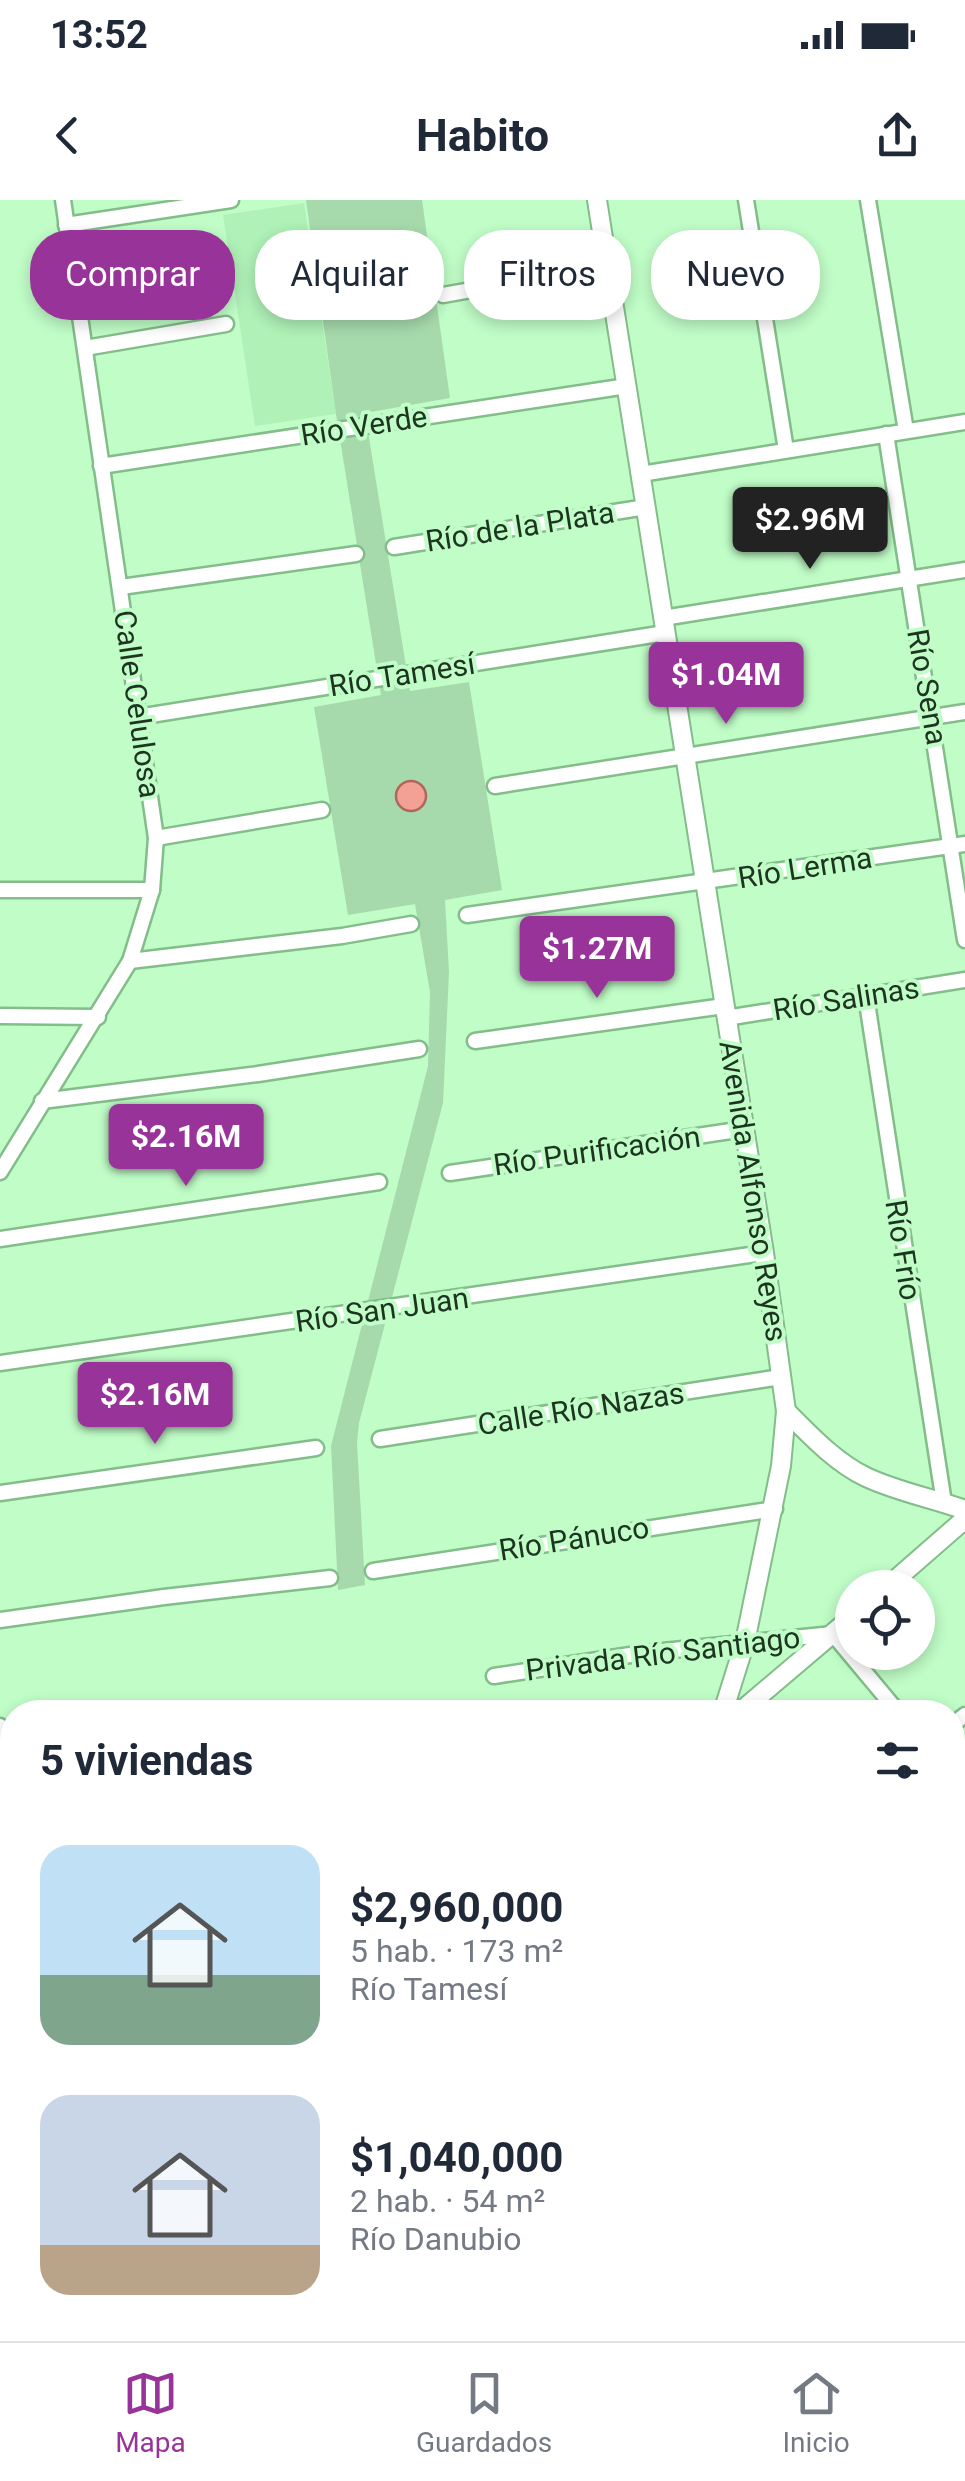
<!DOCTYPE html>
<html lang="es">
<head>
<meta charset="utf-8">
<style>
  body { margin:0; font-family:Roboto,sans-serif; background:#f2f2f3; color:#1f2937; height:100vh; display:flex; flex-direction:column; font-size:38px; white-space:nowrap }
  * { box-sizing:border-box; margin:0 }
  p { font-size:32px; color:#747a83 }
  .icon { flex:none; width:55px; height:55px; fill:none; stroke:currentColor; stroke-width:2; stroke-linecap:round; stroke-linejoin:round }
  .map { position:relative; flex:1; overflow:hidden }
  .sheet { position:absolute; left:0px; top:1500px; width:965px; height:642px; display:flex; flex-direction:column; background:#fff; border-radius:40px 40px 0 0; box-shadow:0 5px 15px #0003 }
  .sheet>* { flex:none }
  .banner { position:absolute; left:30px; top:30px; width:905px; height:90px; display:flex; gap:20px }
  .controls { position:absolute; left:835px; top:1370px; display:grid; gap:20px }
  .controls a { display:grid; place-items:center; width:100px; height:100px; border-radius:50%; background:#fff; box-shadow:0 5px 15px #0003; font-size:50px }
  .price { position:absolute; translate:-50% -85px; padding:0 22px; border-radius:10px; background:#983399; color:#fff; font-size:32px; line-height:65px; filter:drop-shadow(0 2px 5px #0008) }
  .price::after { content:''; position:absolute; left:50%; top:60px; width:30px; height:22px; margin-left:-15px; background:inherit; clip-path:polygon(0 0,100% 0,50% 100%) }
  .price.active { background:#222; color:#fff }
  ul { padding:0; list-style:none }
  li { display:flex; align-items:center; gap:30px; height:250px; padding:0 40px }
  li span { display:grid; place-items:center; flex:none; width:280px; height:200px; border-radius:30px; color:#555 }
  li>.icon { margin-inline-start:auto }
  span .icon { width:120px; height:120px; fill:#fffc; stroke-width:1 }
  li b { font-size:42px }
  h2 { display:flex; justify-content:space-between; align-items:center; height:120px; padding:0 40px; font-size:42px }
  .pill { padding:0 35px; border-radius:40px; background:#fff; box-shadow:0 5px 15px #0003; font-size:35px; line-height:90px }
  .pill.active { background:#983399; color:#fff }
  .status { display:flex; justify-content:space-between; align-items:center; height:70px; padding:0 50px; background:#fff; direction:ltr }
  .status svg { height:28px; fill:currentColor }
  header { display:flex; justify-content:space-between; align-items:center; height:130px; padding:0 40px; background:#fff; font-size:45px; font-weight:700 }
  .tabs { display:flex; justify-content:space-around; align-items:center; height:140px; border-top:2px solid #e0e1e3; background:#fff; font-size:28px; color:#747a83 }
  .tabs a { display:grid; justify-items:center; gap:5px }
  .tabs .active { color:#983399 }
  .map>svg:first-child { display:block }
  .built { fill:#aff1b7 }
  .green { fill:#a6daac }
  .building { fill:#f3a095; stroke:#af665d; stroke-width:2.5 }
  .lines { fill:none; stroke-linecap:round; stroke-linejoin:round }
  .service-casing { stroke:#82bd8a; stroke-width:12 }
  .minor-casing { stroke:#82bd8a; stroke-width:19 }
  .tertiary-casing { stroke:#82bd8a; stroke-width:22 }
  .service { stroke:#fff; stroke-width:8 }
  .minor { stroke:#fff; stroke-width:14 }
  .tertiary { stroke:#fff; stroke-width:18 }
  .labels { text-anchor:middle; stroke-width:8; stroke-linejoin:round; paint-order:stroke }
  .street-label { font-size:30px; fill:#1d3520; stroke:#c0fdc7 }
</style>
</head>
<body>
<div class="status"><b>13:52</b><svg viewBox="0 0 49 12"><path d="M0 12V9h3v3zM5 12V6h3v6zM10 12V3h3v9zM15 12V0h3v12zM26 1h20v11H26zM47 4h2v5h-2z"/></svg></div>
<header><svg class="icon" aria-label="back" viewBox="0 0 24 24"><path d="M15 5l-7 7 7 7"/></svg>Habito<svg class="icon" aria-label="share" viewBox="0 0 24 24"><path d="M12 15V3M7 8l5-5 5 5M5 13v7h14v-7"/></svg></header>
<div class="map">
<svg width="965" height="2141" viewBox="0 0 965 2141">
  <rect width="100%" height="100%" fill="#c0fdc7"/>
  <!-- built -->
  <polygon class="built" points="304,3 336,214 255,226 223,15"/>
  <!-- green -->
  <polygon class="green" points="306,0 422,0 450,198 365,213 410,491 469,482 502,690 445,700 449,772 443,903 359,1223 357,1243 365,1385 338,1390 331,1246 428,866 430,792 415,704 348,715 314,507 381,495 336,214"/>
  <!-- building -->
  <g class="building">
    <circle cx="411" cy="596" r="15"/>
    <polygon points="965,1909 965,2068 952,2070 952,1911"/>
    <polygon points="673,2130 707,2130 709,2141 674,2141"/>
  </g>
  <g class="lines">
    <defs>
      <g id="service">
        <polyline points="598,1508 602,1512"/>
        <polyline points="0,1802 12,1907"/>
        <polyline points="0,1954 12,1945"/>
        <polyline points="952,2086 965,2084"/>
        <polyline points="790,2130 792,2141"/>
      </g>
      <g id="minor">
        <polyline points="746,0 786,250"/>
        <polyline points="868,0 906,231"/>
        <polyline points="66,25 231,0"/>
        <polyline points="443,95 608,66"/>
        <polyline points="85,148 226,124"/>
        <polyline points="886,234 965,740"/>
        <polyline points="101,266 627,186"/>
        <polyline points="641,274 965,222"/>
        <polyline points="394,347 646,307"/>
        <polyline points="121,387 356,354"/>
        <polyline points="663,418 965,370"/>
        <polyline points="138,517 665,433"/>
        <polyline points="495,586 965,512"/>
        <polyline points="156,638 322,610"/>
        <polyline points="0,690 152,690"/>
        <polyline points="467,715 965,644"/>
        <polyline points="130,761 342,736 411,724"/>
        <polyline points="866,796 944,1303"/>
        <polyline points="0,816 98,817"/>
        <polyline points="726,818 965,780"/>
        <polyline points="475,841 724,806"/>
        <polyline points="42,901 258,874 419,849"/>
        <polyline points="0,972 130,761 152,690 156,638 63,0"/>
        <polyline points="450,973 744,929"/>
        <polyline points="0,1039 379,982"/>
        <polyline points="0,1163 764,1053"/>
        <polyline points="380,1239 781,1177"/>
        <polyline points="0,1293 316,1248"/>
        <polyline points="373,1371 775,1309"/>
        <polyline points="0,1420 164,1397 330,1378"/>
        <polyline points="494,1476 643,1453 833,1434 898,1512"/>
        <polyline points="952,1525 965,1515"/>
        <polyline points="0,1526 12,1638"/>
        <polyline points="952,1578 965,1593"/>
        <polyline points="952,1693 965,1682"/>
        <polyline points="952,1852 965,1850"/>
        <polyline points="0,2083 12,2080"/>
        <polyline points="454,2130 463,2141"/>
        <polyline points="214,2141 227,2130"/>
        <polyline points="411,2141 424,2130"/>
        <polyline points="605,2141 617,2130"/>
      </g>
      <g id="tertiary">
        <polyline points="597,0 764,1053 786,1211 781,1266 745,1442 723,1512"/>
        <path d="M786,1211c24,24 49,51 80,66 32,15 66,21 99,33"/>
        <polyline points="886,1388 965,1319"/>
        <polyline points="740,1512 852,1417"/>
        <polyline points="0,2118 12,2108"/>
      </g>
    </defs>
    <!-- service casing -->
    <use href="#service" class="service-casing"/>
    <!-- minor casing -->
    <use href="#minor" class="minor-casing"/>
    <!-- tertiary casing -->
    <use href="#tertiary" class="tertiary-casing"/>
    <!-- service -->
    <use href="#service" class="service"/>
    <!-- minor -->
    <use href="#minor" class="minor"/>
    <!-- tertiary -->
    <use href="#tertiary" class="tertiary"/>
  </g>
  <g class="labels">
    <!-- street labels -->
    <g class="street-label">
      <text transform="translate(364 226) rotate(-9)" y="10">Río Verde</text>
      <text transform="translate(520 327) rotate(-9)" y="10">Río de la Plata</text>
      <text transform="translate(402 475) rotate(-9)" y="10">Río Tamesí</text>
      <text transform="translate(927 487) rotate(80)" y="10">Río Sena</text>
      <text transform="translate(137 504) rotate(82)" y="10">Calle Celulosa</text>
      <text transform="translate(805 668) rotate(-9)" y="10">Río Lerma</text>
      <text transform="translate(846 799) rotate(-9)" y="10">Río Salinas</text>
      <text transform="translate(597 951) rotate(-8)" y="10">Río Purificación</text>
      <text transform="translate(753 991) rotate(81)" y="10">Avenida Alfonso Reyes</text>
      <text transform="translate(903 1050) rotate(81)" y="10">Río Frío</text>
      <text transform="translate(382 1110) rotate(-8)" y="10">Río San Juan</text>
      <text transform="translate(581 1209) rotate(-9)" y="10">Calle Río Nazas</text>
      <text transform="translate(574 1339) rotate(-9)" y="10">Río Pánuco</text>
      <text transform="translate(663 1454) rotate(-7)" y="10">Privada Río Santiago</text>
    </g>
  </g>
</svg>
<div class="controls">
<a><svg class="icon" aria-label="locate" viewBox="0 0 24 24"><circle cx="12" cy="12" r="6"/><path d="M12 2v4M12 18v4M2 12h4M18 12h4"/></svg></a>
</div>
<b class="price active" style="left:810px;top:372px">$2.96M</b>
<b class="price" style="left:726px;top:527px">$1.04M</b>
<b class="price" style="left:597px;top:801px">$1.27M</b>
<b class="price" style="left:186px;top:989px">$2.16M</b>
<b class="price" style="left:155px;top:1247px">$2.16M</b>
<div class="banner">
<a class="pill active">Comprar</a>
<a class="pill">Alquilar</a>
<a class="pill">Filtros</a>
<a class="pill">Nuevo</a>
</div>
<section class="sheet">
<h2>5 viviendas<svg class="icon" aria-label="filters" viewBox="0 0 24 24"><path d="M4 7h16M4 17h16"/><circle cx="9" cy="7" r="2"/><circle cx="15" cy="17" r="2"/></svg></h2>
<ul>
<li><span style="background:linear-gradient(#bfe0f5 65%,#7fa58c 0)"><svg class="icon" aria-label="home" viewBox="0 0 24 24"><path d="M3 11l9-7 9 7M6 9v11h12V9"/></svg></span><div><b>$2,960,000</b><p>5 hab. · 173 m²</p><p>Río Tamesí</p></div></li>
<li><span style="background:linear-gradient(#c9d6e8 75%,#b9a48a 0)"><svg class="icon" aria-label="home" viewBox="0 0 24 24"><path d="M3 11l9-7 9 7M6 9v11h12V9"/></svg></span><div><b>$1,040,000</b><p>2 hab. · 54 m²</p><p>Río Danubio</p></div></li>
</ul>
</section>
</div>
<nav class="tabs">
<a class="active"><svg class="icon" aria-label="map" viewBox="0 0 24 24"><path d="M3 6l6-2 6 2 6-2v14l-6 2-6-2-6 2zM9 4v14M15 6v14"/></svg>Mapa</a>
<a><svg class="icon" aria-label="saved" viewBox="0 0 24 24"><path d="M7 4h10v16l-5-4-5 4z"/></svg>Guardados</a>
<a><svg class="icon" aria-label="home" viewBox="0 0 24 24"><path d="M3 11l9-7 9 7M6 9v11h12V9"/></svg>Inicio</a>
</nav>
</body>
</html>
